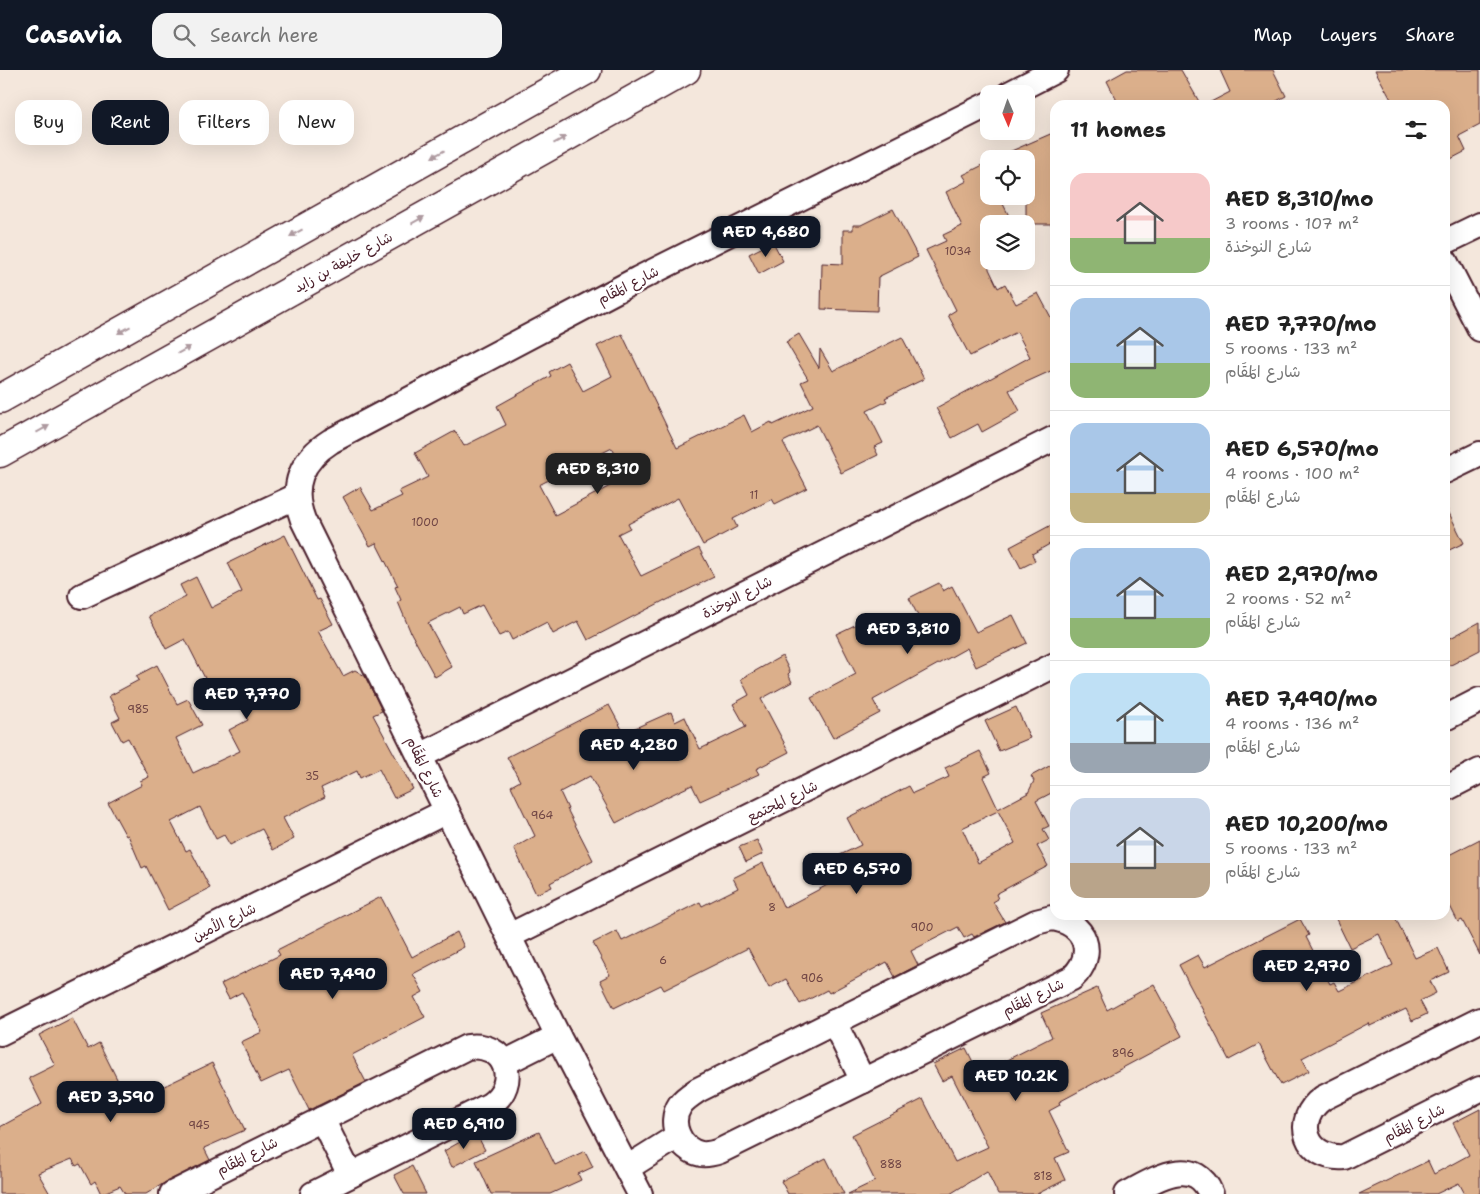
<!DOCTYPE html>
<html lang="en">
<head>
<meta charset="utf-8">
<style>
  body { margin:0; font-family:"Shantell Sans","Playpen Sans Arabic",sans-serif; background:#f2f2f2; color:#222; height:100vh; display:flex; flex-direction:column; font-size:19px; white-space:nowrap }
  * { box-sizing:border-box; margin:0 }
  p { font-size:16px; color:#767676 }
  .icon { flex:none; width:28px; height:28px; fill:none; stroke:currentColor; stroke-width:2; stroke-linecap:round; stroke-linejoin:round }
  .map { position:relative; flex:1; overflow:hidden }
  .sheet { position:absolute; left:1050px; top:30px; width:400px; height:820px; display:flex; flex-direction:column; background:#fff; border-radius:15px; box-shadow:0 5px 20px #0002 }
  .sheet>* { flex:none }
  .hud { position:absolute; left:15px; top:30px; width:475px; height:45px; display:flex; gap:10px }
  .needle { width:32px; rotate:178deg }
  .buttons { position:absolute; left:980px; top:15px; display:grid; gap:10px }
  .buttons a { display:grid; place-items:center; width:55px; height:55px; border-radius:10px; background:#fff; box-shadow:0 5px 20px #0002; font-size:25px }
  .price { position:absolute; translate:-50% -42px; padding:0 11px; border-radius:10px; background:#111827; color:#fff; font-size:16px; line-height:32px; filter:drop-shadow(0 1px 2px #0008) }
  .price::after { content:''; position:absolute; left:50%; top:30px; width:15px; height:11px; margin-left:-8px; background:inherit; clip-path:polygon(0 0,100% 0,50% 100%) }
  .price.active { background:#222; color:#fff }
  ul { padding:0; list-style:none }
  li { display:flex; align-items:center; gap:15px; height:125px; padding:0 20px }
  li+li { border-top:1px solid #e0e0e0 }
  li span { display:grid; place-items:center; flex:none; width:140px; height:100px; border-radius:15px; color:#555 }
  li>.icon { margin-inline-start:auto }
  span .icon { width:60px; height:60px; fill:#fffc; stroke-width:1 }
  li b { font-size:21px }
  h2 { display:flex; justify-content:space-between; align-items:center; height:60px; padding:0 20px; font-size:21px }
  .chip { padding:0 18px; border-radius:15px; background:#fff; box-shadow:0 5px 20px #0002; font-size:18px; line-height:45px }
  .chip.active { background:#111827; color:#fff }
  header { display:flex; align-items:center; gap:30px; box-sizing:border-box; height:70px; padding:0 25px; background:#111827; color:#fff }
  header strong { font-size:24px }
  nav { display:flex; gap:28px; margin-inline-start:auto; font-size:18px }
  .search { width:350px; height:45px; background:#f2f2f2; display:flex; align-items:center; gap:12px; box-sizing:border-box; padding:0 18px; border-radius:15px; color:#767676; font-size:19px }
  .map>svg:first-child { display:block }
  .building { fill:#dbaf8b; stroke:#4a1f2b; fill-rule:evenodd }
  .lines { fill:none; stroke-linecap:round; stroke-linejoin:round }
  .street-casing { stroke:#4a1f2b; stroke-width:28 }
  .highway-casing { stroke:#4a1f2b; stroke-width:31 }
  .street { stroke:#fff; stroke-width:24 }
  .highway { stroke:#fff; stroke-width:28 }
  .oneway { fill:#ae9aa0 }
  .labels { text-anchor:middle; stroke-width:4.5; stroke-linejoin:round; paint-order:stroke }
  .number-label { font-size:11px; fill:#6e4343 }
  .street-label { font-size:14px; fill:#4a1f2b; stroke:#fff }
</style>
</head>
<body>
<header>
<strong>Casavia</strong>
<div class="search"><svg class="icon" aria-label="search" viewBox="0 0 24 24"><circle cx="10" cy="10" r="6"/><path d="M15 15l6 6"/></svg>Search here</div>
<nav><a>Map</a><a>Layers</a><a>Share</a></nav>
</header>
<div class="map">
<svg width="1480" height="1124" viewBox="0 0 1480 1124">
  <rect width="100%" height="100%" fill="#f4e7dc"/>
  <filter id="ink" filterUnits="userSpaceOnUse"><feTurbulence type="fractalNoise" baseFrequency=".02" numOctaves="2"/><feDisplacementMap in="SourceGraphic" scale="10" xChannelSelector="R" yChannelSelector="G"/><feConvolveMatrix kernelMatrix="1 2 1 2 8 2 1 2 1" color-interpolation-filters="sRGB"/></filter>
  <g filter="url(#ink)">
    <!-- building -->
    <g class="building">
      <polygon points="1127,0 1181,0 1201,35 1119,35 1107,11"/>
      <polygon points="1220,0 1273,0 1286,26 1269,35 1205,35 1230,22"/>
      <polygon points="1375,0 1480,0 1480,55 1459,66 1466,81 1445,92 1445,35 1394,35"/>
      <polygon points="1055,62 1055,154 1026,154 1026,89 993,89"/>
      <polygon points="989,92 989,126 999,126 1013,154 989,154 989,199 998,218 1005,214 1016,234 1038,223 1055,255 1055,299 1009,320 1020,341 982,362 978,354 952,368 936,338 1030,287 1017,262 970,286 948,245 956,240 926,180 946,171 943,165 962,156 946,122 967,111 963,105"/>
      <polygon points="893,139 918,187 878,207 877,241 821,239 822,193 843,194 843,160 853,160 853,155 861,155"/>
      <polygon points="773,172 783,191 759,204 749,184"/>
      <path d="M622,264l55,114 67,-33 8,17 19,-10 2,3 40,-19 -12,-24 7,-3 -22,-37 13,-8 20,34 1,-19 13,22 69,-34 22,42 -39,19 2,3 -20,10 16,32 -9,4 4,8 -37,18 -24,-48 -34,17 24,46 -32,16 -3,-5 -39,20 4,8 -34,18 -25,-47 -50,26 2,4 -12,6 23,42 58,-28 15,29 -49,24v-1l-77,40 -10,-19 -25,13 -6,-12 -35,18 -4,-8 -9,4 -17,-31 -19,9 -3,-7 -32,16 24,44 -17,10 -24,-44 -13,-31 3,-2 -6,-13 3,-1 -22,-43 -6,3 -27,-49 17,-10 13,23 29,-14 -3,-5 29,-14 -13,-24 40,-22 9,15 42,-21 -9,-19 54,-30 -2,-4 18,-10 16,29 29,-15 -15,-30zM612,378l15,29 -72,38 -16,-30z"/>
      <polygon points="1445,435 1464,473 1445,482"/>
      <polygon points="1055,453 1055,471 1032,484 1035,491 1021,498 1010,477"/>
      <polygon points="285,465 317,530 320,529 333,554 318,561 343,606 355,600 365,606 382,641 373,645 413,719 394,728 379,699 360,708 357,701 321,718 325,727 283,748 294,769 273,780 262,759 230,775 224,765 216,769 200,737 171,752 186,781 190,779 210,818 168,840 146,796 142,798 128,765 126,766 108,733 142,715 140,711 149,707 128,668 122,671 112,652 120,648 109,626 139,610 136,606 157,595 177,634 188,629 202,655 176,668 193,703 240,681 229,660 248,650 229,613 212,622 185,569 166,579 149,546 186,527 180,515 196,507 211,538 242,522 228,493"/>
      <polygon points="939,513 943,521 952,516 976,562 1013,545 1027,573 976,597 967,578 873,630 880,643 833,668 811,628 856,604 836,564 878,544 892,570 922,554 909,528"/>
      <polygon points="1480,552 1480,580 1445,598 1445,571"/>
      <polygon points="782,586 790,602 788,604 792,612 761,629 789,682 756,699 759,704 700,731 692,715 656,732 616,753 590,706 560,722 568,739 567,739 593,790 550,813 552,817 536,824 514,778 535,766 511,716 520,711 507,687 609,635 624,663 671,642 675,652 685,647 700,679 746,657 733,634 749,625 741,609"/>
      <polygon points="1016,637 1030,668 999,681 985,651"/>
      <path d="M980,681l11,22 -8,4 15,32 30,-16 6,-12 -3,-5 24,-13v28l-19,10 13,25 -6,3 6,11 -12,6 11,20 -52,28 2,5 -5,3 12,20 -31,15 -2,-3 -8,4 -6,-11 -47,24 7,14 -23,12 -8,-15 -58,31 -2,-3 -27,14 -14,-25 -17,9 -21,-40 -84,42 -3,-5 -47,23 -14,-28 10,-5 -17,-32 24,-12 5,10 78,-39 2,4 36,-18 -5,-10 30,-15 21,45 66,-35 -10,-18 21,-10 -14,-27 62,-32 4,7 36,-16 -4,-9zM998,741l17,32 -37,20 -16,-35z"/>
      <polygon points="1480,769 1480,885 1462,850 1458,852 1445,826 1445,787"/>
      <polygon points="757,770 763,784 746,792 739,777"/>
      <polygon points="381,827 412,887 457,862 464,877 413,904 423,922 414,927 425,947 352,985 366,1012 309,1040 289,1000 261,1013 241,972 262,962 242,922 229,929 221,914 280,885 277,880"/>
      <polygon points="1334,845 1394,845 1415,888 1438,878 1449,902 1430,911 1436,923 1420,931 1427,944 1412,951 1406,939 1370,956 1369,953 1302,988 1309,1001 1281,1015 1259,974 1229,990 1179,895 1198,885 1205,897 1300,849 1309,865 1306,867 1330,914 1334,912 1339,921 1393,895 1379,864 1350,878"/>
      <polygon points="1154,914 1182,966 1059,1032 1060,1035 1049,1041 1069,1082 1055,1088 1065,1110 1037,1124 998,1124 987,1101 950,1124 848,1124 875,1111 852,1065 923,1029 955,1092 988,1077 952,1006 942,1011 933,994 966,978 979,1004 1052,967 1041,943 1097,918 1107,940"/>
      <polygon points="72,948 88,979 99,973 129,1033 212,993 245,1060 204,1078 210,1090 166,1112 146,1124 125,1124 120,1116 101,1124 95,1111 91,1114 80,1094 76,1096 72,1089 38,1103 50,1124 0,1124 0,1057 42,1034 29,1008 55,995 39,965"/>
      <polygon points="1480,1039 1480,1124 1465,1124 1459,1113 1436,1124 1359,1124 1428,1091 1434,1104 1469,1085 1453,1053"/>
      <polygon points="539,1062 555,1095 585,1081 593,1097 578,1104 581,1110 550,1124 491,1124 476,1091"/>
      <polygon points="476,1063 485,1080 452,1097 444,1081"/>
      <polygon points="826,1088 844,1124 788,1124 781,1111"/>
      <polygon points="412,1096 426,1124 404,1124 394,1105"/>
    </g>
    <g class="lines">
      <defs>
        <g id="street">
          <polyline points="1009,24 1056,0"/>
          <polyline points="1445,172 1480,155"/>
          <polyline points="1445,191 1480,259"/>
          <polyline points="1445,401 1480,384"/>
          <polyline points="82,526 297,426"/>
          <polyline points="1445,648 1480,630"/>
          <polyline points="420,686 1055,368"/>
          <polyline points="1445,719 1480,701"/>
          <path d="M1052,848c33,4 46,36 20,60l-352,173c-6,2 -12,4 -19,3 -22,-4 -33,-31 -21,-49 4,-6 12,-11 18,-15l338,-168z"/>
          <polyline points="509,866 1055,595"/>
          <path d="M1480,950l-157,78c-31,22 -17,62 21,59l136,-68"/>
          <polyline points="834,952 863,1011"/>
          <polyline points="0,963 447,741"/>
          <polyline points="504,993 558,966"/>
          <polyline points="322,1049 350,1105"/>
          <polyline points="627,1098 678,1066"/>
          <path d="M172,1124l295,-147c39,-6 54,36 23,58l-177,89"/>
          <path d="M640,1124l-82,-158 -255,-516c-13,-34 -2,-60 28,-79l307,-162 351,-175"/>
          <path d="M1127,1124c27,-14 67,-41 84,0"/>
        </g>
        <g id="highway">
          <polyline points="0,329 587,0"/>
          <polyline points="0,383 686,0"/>
        </g>
      </defs>
      <!-- street casing -->
      <use href="#street" class="street-casing"/>
      <!-- highway casing -->
      <use href="#highway" class="highway-casing"/>
      <!-- street -->
      <use href="#street" class="street"/>
      <!-- highway -->
      <use href="#highway" class="highway"/>
    </g>
    <!-- one-way arrows -->
    <defs><path id="oneway-solid" d="M-6-.8H1V-3.2L6.5 0L1 3.2V.8H-6Z" transform="scale(1.25)"/></defs>
    <g class="oneway">
      <use href="#oneway-solid" transform="translate(560 70) rotate(-29)"/>
      <use href="#oneway-solid" transform="translate(438 84) rotate(151)"/>
      <use href="#oneway-solid" transform="translate(418 150) rotate(-29)"/>
      <use href="#oneway-solid" transform="translate(296 163) rotate(151)"/>
      <use href="#oneway-solid" transform="translate(124 260) rotate(151)"/>
      <use href="#oneway-solid" transform="translate(184 280) rotate(-29)"/>
      <use href="#oneway-solid" transform="translate(43 359) rotate(-29)"/>
    </g>
  </g>
  <g class="labels">
    <!-- number labels -->
    <g class="number-label">
      <text x="958" y="185">1034</text>
      <text x="754" y="429">11</text>
      <text x="425" y="456">1000</text>
      <text x="138" y="643">985</text>
      <text x="312" y="710">35</text>
      <text x="542" y="749">964</text>
      <text x="772" y="841">8</text>
      <text x="922" y="861">900</text>
      <text x="663" y="894">6</text>
      <text x="812" y="912">906</text>
      <text x="1123" y="987">896</text>
      <text x="199" y="1059">945</text>
      <text x="891" y="1098">888</text>
      <text x="1043" y="1110">818</text>
    </g>
    <!-- street labels -->
    <g class="street-label">
      <text transform="translate(343 192) rotate(-29)" y="5">شارع خليفة بن زايد</text>
      <text transform="translate(628 215) rotate(-27)" y="5">شارع المَقَام</text>
      <text transform="translate(737 527) rotate(-27)" y="5">شارع النوخذة</text>
      <text transform="translate(425 697) rotate(64)" y="5">شارع المَقَام</text>
      <text transform="translate(782 731) rotate(-26)" y="5">شارع المجتمع</text>
      <text transform="translate(224 852) rotate(-26)" y="5">شارع الأمين</text>
      <text transform="translate(1033 927) rotate(-26)" y="5">شارع المَقَام</text>
      <text transform="translate(1414 1053) rotate(-27)" y="5">شارع المَقَام</text>
      <text transform="translate(247 1086) rotate(-27)" y="5">شارع المَقَام</text>
    </g>
  </g>
</svg>
<div class="buttons">
<a><svg class="needle" viewBox="-14 -14 28 28"><path d="M0-13l5 13h-10z" fill="#e53935"/><path d="M0 13l5-13h-10z" fill="#767676"/></svg></a>
<a><svg class="icon" aria-label="locate" viewBox="0 0 24 24"><circle cx="12" cy="12" r="6"/><path d="M12 2v4M12 18v4M2 12h4M18 12h4"/></svg></a>
<a><svg class="icon" aria-label="layers" viewBox="0 0 24 24"><path d="M12 4l9 5-9 5-9-5zM3 14l9 5 9-5"/></svg></a>
</div>
<b class="price" style="left:766px;top:188px">AED 4,680</b>
<b class="price active" style="left:598px;top:425px">AED 8,310</b>
<b class="price" style="left:908px;top:585px">AED 3,810</b>
<b class="price" style="left:247px;top:650px">AED 7,770</b>
<b class="price" style="left:634px;top:701px">AED 4,280</b>
<b class="price" style="left:857px;top:825px">AED 6,570</b>
<b class="price" style="left:1307px;top:922px">AED 2,970</b>
<b class="price" style="left:333px;top:930px">AED 7,490</b>
<b class="price" style="left:1016px;top:1032px">AED 10.2K</b>
<b class="price" style="left:111px;top:1053px">AED 3,590</b>
<b class="price" style="left:464px;top:1080px">AED 6,910</b>
<div class="hud">
<a class="chip">Buy</a>
<a class="chip active">Rent</a>
<a class="chip">Filters</a>
<a class="chip">New</a>
</div>
<section class="sheet">
<h2>11 homes<svg class="icon" aria-label="filters" viewBox="0 0 24 24"><path d="M4 7h16M4 17h16"/><circle cx="9" cy="7" r="2"/><circle cx="15" cy="17" r="2"/></svg></h2>
<ul>
<li><span style="background:linear-gradient(#f6c9c9 65%,#8fb573 0)"><svg class="icon" aria-label="home" viewBox="0 0 24 24"><path d="M3 11l9-7 9 7M6 9v11h12V9"/></svg></span><div><b>AED 8,310/mo</b><p>3 rooms · 107 m²</p><p>شارع النوخذة</p></div></li>
<li><span style="background:linear-gradient(#a9c7e8 65%,#8fb573 0)"><svg class="icon" aria-label="home" viewBox="0 0 24 24"><path d="M3 11l9-7 9 7M6 9v11h12V9"/></svg></span><div><b>AED 7,770/mo</b><p>5 rooms · 133 m²</p><p>شارع المَقَام</p></div></li>
<li><span style="background:linear-gradient(#a9c7e8 70%,#c2b280 0)"><svg class="icon" aria-label="home" viewBox="0 0 24 24"><path d="M3 11l9-7 9 7M6 9v11h12V9"/></svg></span><div><b>AED 6,570/mo</b><p>4 rooms · 100 m²</p><p>شارع المَقَام</p></div></li>
<li><span style="background:linear-gradient(#a9c7e8 70%,#8fb573 0)"><svg class="icon" aria-label="home" viewBox="0 0 24 24"><path d="M3 11l9-7 9 7M6 9v11h12V9"/></svg></span><div><b>AED 2,970/mo</b><p>2 rooms · 52 m²</p><p>شارع المَقَام</p></div></li>
<li><span style="background:linear-gradient(#bfe0f5 70%,#9aa5b1 0)"><svg class="icon" aria-label="home" viewBox="0 0 24 24"><path d="M3 11l9-7 9 7M6 9v11h12V9"/></svg></span><div><b>AED 7,490/mo</b><p>4 rooms · 136 m²</p><p>شارع المَقَام</p></div></li>
<li><span style="background:linear-gradient(#c9d6e8 65%,#b9a48a 0)"><svg class="icon" aria-label="home" viewBox="0 0 24 24"><path d="M3 11l9-7 9 7M6 9v11h12V9"/></svg></span><div><b>AED 10,200/mo</b><p>5 rooms · 133 m²</p><p>شارع المَقَام</p></div></li>
</ul>
</section>
</div>
</body>
</html>
